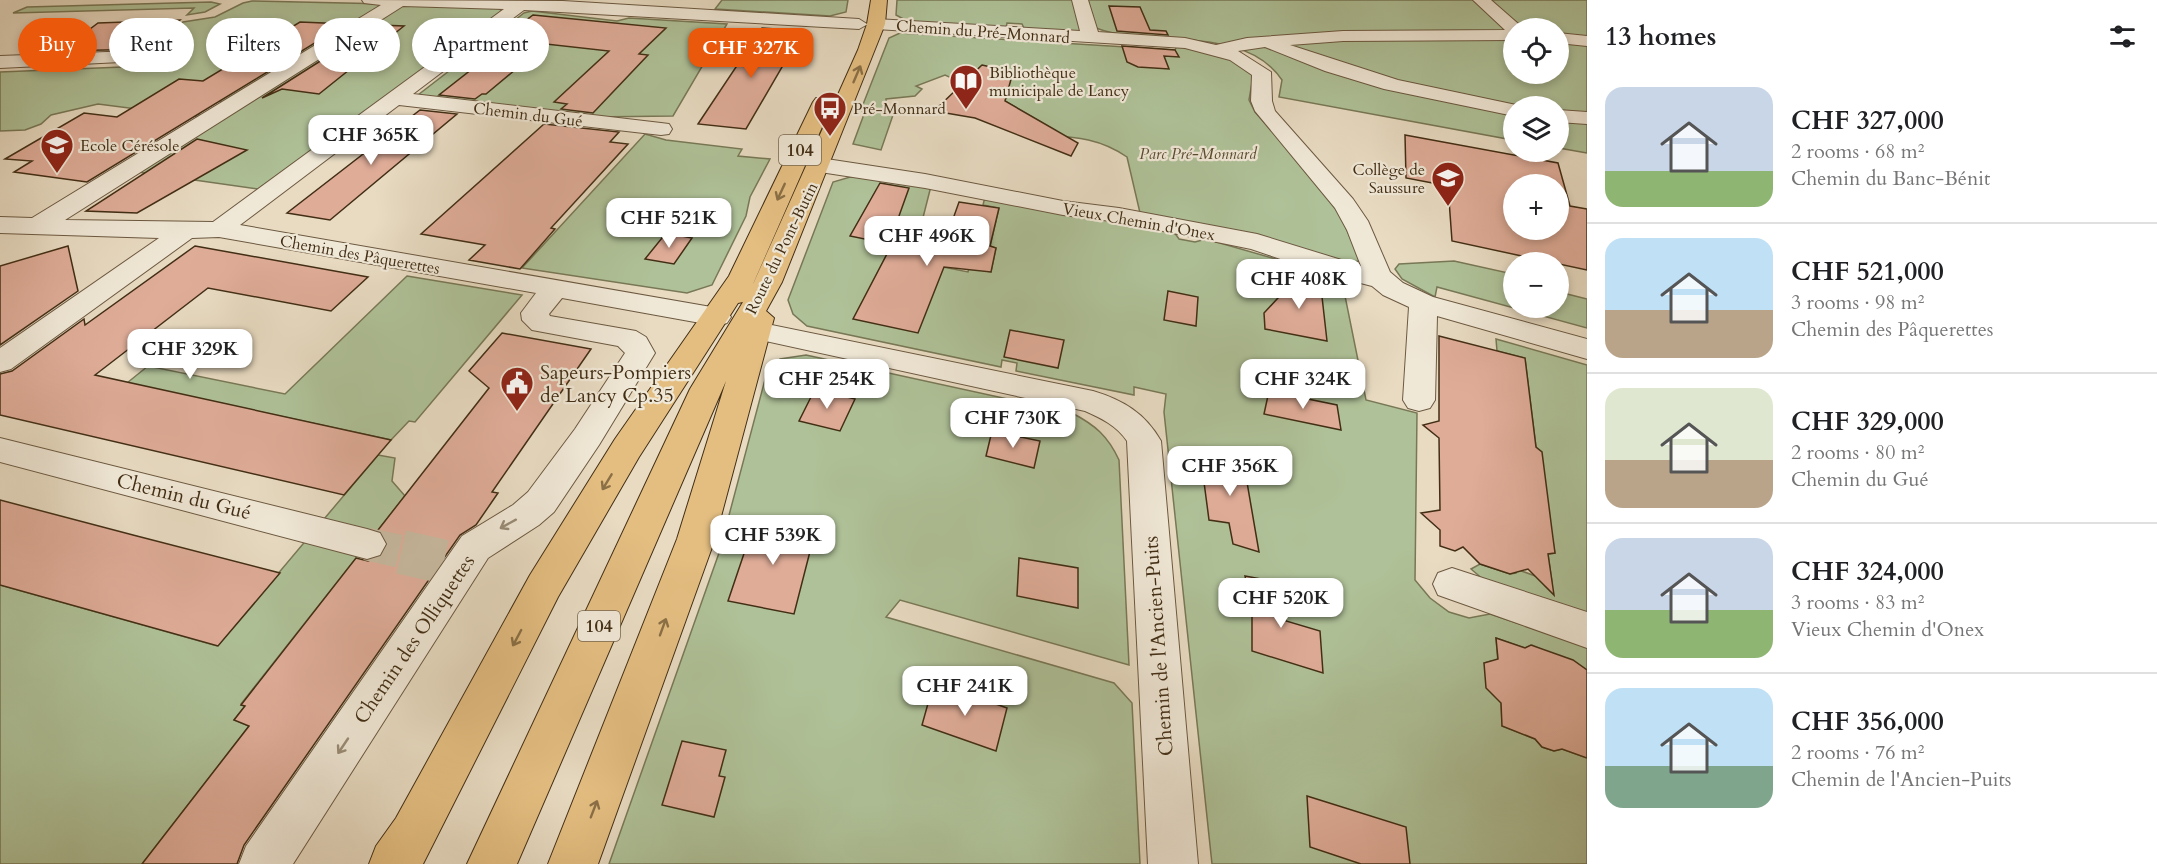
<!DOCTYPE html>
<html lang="en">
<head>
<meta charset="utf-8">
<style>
  body { margin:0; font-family:Cardo,serif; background:#f2f2f2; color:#202124; height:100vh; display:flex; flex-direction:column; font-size:22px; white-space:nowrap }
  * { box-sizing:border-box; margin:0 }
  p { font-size:20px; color:#757577 }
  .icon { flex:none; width:33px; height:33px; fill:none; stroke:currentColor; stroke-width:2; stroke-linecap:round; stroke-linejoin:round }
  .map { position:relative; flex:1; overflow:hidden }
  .panel { display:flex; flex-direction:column; background:#fff; width:570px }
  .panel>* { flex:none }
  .top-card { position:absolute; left:18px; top:18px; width:570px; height:54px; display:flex; gap:12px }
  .controls { position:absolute; left:1503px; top:18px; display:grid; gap:12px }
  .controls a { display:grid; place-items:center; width:66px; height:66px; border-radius:50%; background:#fff; box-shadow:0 3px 9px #0003; font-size:30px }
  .price { position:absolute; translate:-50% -51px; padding:0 14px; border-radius:12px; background:#fff; color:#222; font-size:20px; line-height:39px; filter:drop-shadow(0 2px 3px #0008) }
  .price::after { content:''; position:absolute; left:50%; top:36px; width:18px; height:14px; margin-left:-9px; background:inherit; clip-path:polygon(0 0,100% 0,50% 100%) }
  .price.selected { background:#ea580c; color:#fff }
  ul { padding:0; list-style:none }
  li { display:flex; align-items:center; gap:18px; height:150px; padding:0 18px }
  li+li { border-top:2px solid #e0e0e0 }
  li span { display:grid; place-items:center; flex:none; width:168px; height:120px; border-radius:18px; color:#555 }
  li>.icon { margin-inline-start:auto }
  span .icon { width:72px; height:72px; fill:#fffc; stroke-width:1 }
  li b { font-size:26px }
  h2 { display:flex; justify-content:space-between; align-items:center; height:72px; padding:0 18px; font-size:26px }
  .pill { padding:0 21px; border-radius:27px; background:#fff; box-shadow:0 3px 9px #0003; font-size:21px; line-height:54px }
  .pill.selected { background:#ea580c; color:#fff }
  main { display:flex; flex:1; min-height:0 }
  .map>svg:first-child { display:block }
  .green { fill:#afc198; stroke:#787856; stroke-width:1.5; fill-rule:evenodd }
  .building { fill:#dfac98; stroke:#422e15; stroke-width:1.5; fill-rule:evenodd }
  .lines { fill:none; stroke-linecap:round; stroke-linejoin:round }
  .minor-tunnel-far1 { stroke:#c7b89f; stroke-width:33; stroke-dasharray:33 16; stroke-linecap:butt }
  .minor-tunnel { stroke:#c7b89f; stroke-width:44; stroke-dasharray:44 22; stroke-linecap:butt }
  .minor-casing { stroke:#6c5940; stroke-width:2 }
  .major-casing { stroke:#422e15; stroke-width:2 }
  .minor { fill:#f0e8d7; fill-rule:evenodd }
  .major { fill:#e4be81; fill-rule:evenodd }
  .oneway { stroke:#8b6f46 }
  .oneway2 { stroke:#998b76 }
  .labels { text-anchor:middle; stroke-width:4.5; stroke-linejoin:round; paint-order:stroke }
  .far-street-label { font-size:16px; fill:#422e15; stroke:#f0e8d7 }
  .far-poi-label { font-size:16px; fill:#422e15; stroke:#f0e8d7; text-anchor:start }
  .far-park-label { font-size:16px; font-style:italic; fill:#584b2f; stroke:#f0e8d7 }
  .shield { fill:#f0e8d7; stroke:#76664f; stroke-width:1.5 }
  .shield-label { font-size:18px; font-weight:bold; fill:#422e15 }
  .poi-label { font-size:20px; fill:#422e15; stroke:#f0e8d7; text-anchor:start }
  .street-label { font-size:20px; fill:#422e15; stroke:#f0e8d7 }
</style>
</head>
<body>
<main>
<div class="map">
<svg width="1587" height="864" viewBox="0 0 1587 864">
  <rect width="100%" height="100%" fill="#e8dbc2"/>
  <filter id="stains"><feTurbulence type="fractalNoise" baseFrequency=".00333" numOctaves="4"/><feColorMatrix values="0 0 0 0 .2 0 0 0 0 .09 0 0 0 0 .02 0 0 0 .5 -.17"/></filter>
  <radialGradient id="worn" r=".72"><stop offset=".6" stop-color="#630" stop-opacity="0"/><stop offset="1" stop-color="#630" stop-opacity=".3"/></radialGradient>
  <!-- green -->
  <g class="green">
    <polygon points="722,0 848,0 846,12 830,16 715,9"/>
    <polygon points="897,0 1073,0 1081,30 1075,32 1024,28 1022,24 1007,23 1006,28 909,22 896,15"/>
    <path d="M1088,0h499v153l-28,-5 -1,-42h-44l-1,34 -234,-43 3,-17c-38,-57 -132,-31 -186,-52zM1514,28h44v46h-44z"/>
    <polygon points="252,1 388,4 229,103 210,100 188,114 201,115 199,117 98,104 51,115 41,124 25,130 0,131 0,72 147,66 166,49 149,49 183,22 215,17 243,3"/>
    <polygon points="211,2 220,4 205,12 187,15 194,8 13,13 27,7"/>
    <polygon points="398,5 498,8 503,12 258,189 131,171"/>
    <polygon points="532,11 617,21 629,18 727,24 673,116 590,117 418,95 524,13"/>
    <path d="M900,33l275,17 2,-4c23,4 64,8 76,31l-4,23 6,12 57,64 29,40 19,45 -19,2 -201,-50 -13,-56c-26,-18 -50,-20 -81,-22l9,-5 -50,-29 7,-29 -31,-6 -18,17 -18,-8 -29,11 6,3 -7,7 -29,3 1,11 6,5 -12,35 -28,-6 10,-27 -1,-10 27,-69z"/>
    <polygon points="645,134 666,140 742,149 738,156 770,159 750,197 746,216 712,285 687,293 522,268"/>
    <polygon points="857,175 931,186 912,261 968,272 969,268 991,272 996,248 990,246 999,208 983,205 985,197 1174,232 1179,239 1195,242 1206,239 1307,268 1343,286 1366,400 1417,413 1415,580 1430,598 1449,612 1469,618 1490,614 1587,647 1587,670 1532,645 1525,648 1496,638 1498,663 1491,661 1484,663 1501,698 1502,726 1535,739 1542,747 1554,751 1562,749 1587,758 1587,864 1212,864 1164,412 1166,394 1134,387 1134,395 1016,371 1017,363 1002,360 1001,367 807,326 793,314 788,300 833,182"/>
    <polygon points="1454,261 1513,274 1514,308 1558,308 1559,292 1587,299 1587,328 1437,287 1435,297 1402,279 1395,269 1399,264"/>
    <polygon points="407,276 522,295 415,422 409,421 391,440 127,383 148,366 285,394"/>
    <polygon points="1496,339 1587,365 1587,619 1491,586 1471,569 1480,564 1510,574 1516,573 1516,569 1552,582 1548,554 1555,553 1536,447 1525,358 1497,351"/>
    <path d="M806,355l266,58c23,12 36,23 47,47l10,205 -229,-65 -14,17 228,66 18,20 8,161h-531l110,-311 48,-181 13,-13z"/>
    <polygon points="378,455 395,458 392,481 405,496 241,704 245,706 234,720 249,726 142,864 0,864 0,585 217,646"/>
  </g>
  <!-- building -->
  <g class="building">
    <polygon points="1109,6 1140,7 1150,30 1166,31 1168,35 1117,31"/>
    <polygon points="533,15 666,28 639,54 648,55 593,113 561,109 567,104 554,102 609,51 546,44 486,94 482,94 475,99 439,95 509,40 501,39"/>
    <polygon points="180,20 149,49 61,51 98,23"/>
    <polygon points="300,22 346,24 87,182 14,172 32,161 5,159 84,113 117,117 179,79 203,81"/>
    <polygon points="377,25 404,26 319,94 282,89 262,98"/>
    <polygon points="762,28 803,31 746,129 698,124"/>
    <polygon points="1122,46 1175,50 1179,57 1164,56 1169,69 1138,67 1127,62"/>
    <polygon points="982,65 1013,72 1005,101 1078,143 1071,156 975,118 934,111"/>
    <polygon points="420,110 457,114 330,220 287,213"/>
    <polygon points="544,124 619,132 610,142 628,144 551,228 555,229 520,269 469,260 485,245 421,234"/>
    <path d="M1405,135l153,28 12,43 17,3v61l-135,-29 -4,-55 -42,-8zM1514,184h44v46h-44z"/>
    <polygon points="197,139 247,150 137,213 86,211"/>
    <polygon points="880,183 909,188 889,244 850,236"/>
    <polygon points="959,202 999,208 990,246 996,248 991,272 944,267 918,333 853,319 901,227 947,236"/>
    <polygon points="666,233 692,238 674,264 645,259"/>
    <polygon points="68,246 78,291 0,345 0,266"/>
    <polygon points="195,246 368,277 331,311 208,288 95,375 391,440 344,495 0,415 0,374 12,371 84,319 85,325"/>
    <polygon points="1302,272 1320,279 1327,341 1265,329 1264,313"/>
    <polygon points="1168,291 1198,297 1196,326 1164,320"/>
    <polygon points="1010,330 1064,340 1058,368 1004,357"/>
    <polygon points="502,333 591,349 492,492 498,493 476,525 460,535 244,845 237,864 142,864 249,726 234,720 245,706 241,705 356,558 368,561 382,556 388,543 378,530 489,388 469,371"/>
    <polygon points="1439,336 1525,358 1536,447 1542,452 1553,538 1555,553 1548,554 1554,595 1528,569 1510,574 1480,564 1463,547 1455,551 1440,546 1440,530 1421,513 1440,510 1439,438 1423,425 1439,421"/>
    <polygon points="815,389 855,399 840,431 799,421"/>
    <polygon points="1269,391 1337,405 1341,430 1264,414"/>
    <polygon points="992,431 1040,441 1034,468 986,456"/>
    <polygon points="1200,452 1243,459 1259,552 1233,544 1229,523 1209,520"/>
    <polygon points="0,500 133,535 280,573 218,646 0,585"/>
    <polygon points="756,518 816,528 794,614 728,601"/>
    <polygon points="1019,558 1078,568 1078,608 1017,596"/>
    <polygon points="1245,576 1278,582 1286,621 1320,631 1323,673 1252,651 1252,612"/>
    <polygon points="1496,638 1525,648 1531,645 1573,660 1587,670 1587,758 1562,749 1554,751 1542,747 1535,739 1502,726 1501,703 1486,688 1484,663 1498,659"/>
    <polygon points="934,682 1007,708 996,751 922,725"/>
    <polygon points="682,741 726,750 719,776 725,777 714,817 662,805"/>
    <polygon points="1307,796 1406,827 1410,864 1361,864 1310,847"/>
  </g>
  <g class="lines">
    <!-- minor-tunnel-far1 -->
    <polyline class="minor-tunnel-far1" points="367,544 408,553"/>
    <!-- minor-tunnel -->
    <polyline class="minor-tunnel" points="401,552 450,563"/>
    <defs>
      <g id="minor">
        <path d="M362,0l201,1 296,18 8,5 9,-5 204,12 -8,-31h16l10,32 87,6 31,7 31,-7 96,-7 162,-1 -32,-30h18l32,28h-9v12l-171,1 -53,4 108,35 123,26h-7v10l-130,-27 -59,-18 -60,-24 -27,4 33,21 1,29 3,10 78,88 15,22 22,51 13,11 30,14 154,42v20l-150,-43 -2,84 -5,8 -11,3 -11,-3 -5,-8 6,-93 -26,-12 -11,-9 -50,-13 -71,-24 -132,-27 -56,-7 -138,-27 -105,-16 -8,-2 -3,-5 3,-5 8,-2 105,16 138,27 56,7 138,26 104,32 -14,-36 -12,-22 -80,-97 -4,-10 1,-26 -22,-15 -45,-12 -309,-19 -8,-5 -9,5 -335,-19 -111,84 248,29 8,1 3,5 -3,5 -8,1 -262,-30 -159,120 477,83 10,3 4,6 -4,6 -10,3 -155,-28 -13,16 1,2 86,15 10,6 9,16 -56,92 -45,67 -15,13 -51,33 -195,306h-54l7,-18 216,-310 51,-31 15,-13 47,-63 50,-76 -7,-7 -86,-16 -10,-10 -1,-7 15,-20 -317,-56 -27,1 -181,131 -11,3v-24l159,-110 -159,-5v-16l32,1 349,-213 -17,-2zM403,6l101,3 -291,213 -148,-2z"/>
        <polygon points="1558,33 1587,36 1587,46 1558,43"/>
        <polygon points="134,51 143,57 141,61 0,68 0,56"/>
        <polygon points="1558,110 1587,112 1587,124 1558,122"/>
        <path d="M757,322l336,69c30,9 52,22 68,50l37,423h-50l-21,-423c-10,-15 -26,-23 -42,-30l-338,-74 -5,-6 5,-6z"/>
        <polygon points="0,438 367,529 380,533 386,544 380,555 367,559 0,462"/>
        <polygon points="1452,568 1587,612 1587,648 1438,595 1433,584 1438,573"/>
      </g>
      <polygon id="major" points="871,0 887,0 885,24 782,282 766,311 774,318 715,539 598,864 548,864 677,539 726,381 517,864 467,864 690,389 743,302 738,303 639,457 558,597 423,864 369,864 376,846 396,818 530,575 615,439 729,276 813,102 816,98 830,98 833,102 753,284 754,282 858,50 867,24"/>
    </defs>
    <!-- minor casing -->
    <use href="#minor" class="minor-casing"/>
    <!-- major casing -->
    <use href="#major" class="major-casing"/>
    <!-- minor -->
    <use href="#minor" class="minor"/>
    <!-- major -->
    <use href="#major" class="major"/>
  </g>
  <!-- one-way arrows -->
  <defs><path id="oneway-shaft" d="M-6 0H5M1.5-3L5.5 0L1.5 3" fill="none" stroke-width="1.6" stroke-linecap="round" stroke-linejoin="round" transform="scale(1.5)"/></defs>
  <g class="oneway">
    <use href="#oneway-shaft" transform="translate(857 74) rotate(-67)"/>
    <use href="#oneway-shaft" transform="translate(781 192) rotate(115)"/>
    <use href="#oneway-shaft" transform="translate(607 482) rotate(121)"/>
    <use href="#oneway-shaft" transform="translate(663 627) rotate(-70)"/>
    <use href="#oneway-shaft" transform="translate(517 638) rotate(118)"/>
    <use href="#oneway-shaft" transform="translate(594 809) rotate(-69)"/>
  </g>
  <g class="oneway2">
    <use href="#oneway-shaft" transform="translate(508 524) rotate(151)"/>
    <use href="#oneway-shaft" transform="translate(343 746) rotate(124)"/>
  </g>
  <!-- icons -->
  <defs>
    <symbol id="library-pin" viewBox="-11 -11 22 30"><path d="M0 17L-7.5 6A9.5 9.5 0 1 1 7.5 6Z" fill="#8f2418" stroke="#f0e8d7"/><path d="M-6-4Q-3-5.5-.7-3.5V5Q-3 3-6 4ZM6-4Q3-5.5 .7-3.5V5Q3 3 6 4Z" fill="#fff"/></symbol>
    <symbol id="bus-pin" viewBox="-11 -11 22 30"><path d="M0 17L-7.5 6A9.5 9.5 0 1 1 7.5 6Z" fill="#8f2418" stroke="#f0e8d7"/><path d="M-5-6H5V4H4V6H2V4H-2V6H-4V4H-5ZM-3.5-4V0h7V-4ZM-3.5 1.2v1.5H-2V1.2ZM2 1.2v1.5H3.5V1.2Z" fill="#fff"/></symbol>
    <symbol id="school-pin" viewBox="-11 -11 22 30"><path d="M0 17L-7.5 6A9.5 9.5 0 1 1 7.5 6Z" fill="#8f2418" stroke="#f0e8d7"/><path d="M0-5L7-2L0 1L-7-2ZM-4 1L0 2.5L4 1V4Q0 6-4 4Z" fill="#fff"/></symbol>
    <symbol id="civic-pin" viewBox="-11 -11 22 30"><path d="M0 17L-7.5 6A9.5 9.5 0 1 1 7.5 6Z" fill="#8f2418" stroke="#f0e8d7"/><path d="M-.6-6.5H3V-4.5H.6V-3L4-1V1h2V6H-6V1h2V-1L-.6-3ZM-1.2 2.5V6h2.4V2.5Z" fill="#fff"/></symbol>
  </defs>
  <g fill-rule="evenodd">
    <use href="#library-pin" x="947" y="62" width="38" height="52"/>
    <use href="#bus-pin" x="811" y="89" width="38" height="52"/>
    <use href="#school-pin" x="38" y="126" width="38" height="52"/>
    <use href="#school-pin" x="1429" y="159" width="38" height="52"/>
    <use href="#civic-pin" x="498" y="364" width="38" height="52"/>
  </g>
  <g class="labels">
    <!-- far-street labels -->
    <g class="far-street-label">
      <text transform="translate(983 31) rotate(4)" y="6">Chemin du Pré-Monnard</text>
      <text transform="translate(528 114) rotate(7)" y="6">Chemin du Gué</text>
      <text transform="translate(1139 221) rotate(10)" y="6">Vieux Chemin d'Onex</text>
      <text transform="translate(781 248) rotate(-64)" y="6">Route du Pont-Butin</text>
      <text transform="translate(360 254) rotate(10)" y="6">Chemin des Pâquerettes</text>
    </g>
    <!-- far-poi labels -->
    <g class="far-poi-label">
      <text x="989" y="78">Bibliothèque<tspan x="989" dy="18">municipale de Lancy</tspan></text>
      <text x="853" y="114">Pré-Monnard</text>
      <text x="80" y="151">Ecole Cérésole</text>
      <text x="1425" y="175" text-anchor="end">Collège de<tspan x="1425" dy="18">Saussure</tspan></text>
    </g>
    <!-- far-park labels -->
    <g class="far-park-label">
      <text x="1198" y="159">Parc Pré-Monnard</text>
    </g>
    <!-- shield labels -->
    <g class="shield">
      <rect x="779" y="135" width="42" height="30" rx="4.5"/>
      <rect x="578" y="611" width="42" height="30" rx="4.5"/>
    </g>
    <g class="shield-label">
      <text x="800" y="156">104</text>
      <text x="599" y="632">104</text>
    </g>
    <!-- poi labels -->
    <g class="poi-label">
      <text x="540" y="379">Sapeurs-Pompiers<tspan x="540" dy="23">de Lancy Cp.35</tspan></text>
    </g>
    <!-- street labels -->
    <g class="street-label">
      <text transform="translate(184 496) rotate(14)" y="7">Chemin du Gué</text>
      <text transform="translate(414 639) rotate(-56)" y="7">Chemin des Olliquettes</text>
      <text transform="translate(1158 646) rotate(-94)" y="7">Chemin de l'Ancien-Puits</text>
    </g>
  </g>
  <rect width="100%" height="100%" filter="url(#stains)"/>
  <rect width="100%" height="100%" fill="url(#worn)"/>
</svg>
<div class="controls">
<a><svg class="icon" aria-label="locate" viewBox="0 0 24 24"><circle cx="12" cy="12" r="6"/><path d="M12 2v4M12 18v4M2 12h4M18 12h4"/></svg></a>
<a><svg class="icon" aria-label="layers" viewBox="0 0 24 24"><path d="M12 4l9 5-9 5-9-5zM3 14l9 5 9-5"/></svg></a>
<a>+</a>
<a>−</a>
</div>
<b class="price selected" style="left:751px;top:79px">CHF 327K</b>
<b class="price" style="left:371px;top:166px">CHF 365K</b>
<b class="price" style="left:669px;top:249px">CHF 521K</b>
<b class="price" style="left:927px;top:267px">CHF 496K</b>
<b class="price" style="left:1299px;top:310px">CHF 408K</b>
<b class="price" style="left:190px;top:380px">CHF 329K</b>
<b class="price" style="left:827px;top:410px">CHF 254K</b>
<b class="price" style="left:1303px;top:410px">CHF 324K</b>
<b class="price" style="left:1013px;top:449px">CHF 730K</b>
<b class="price" style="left:1230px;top:497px">CHF 356K</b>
<b class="price" style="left:773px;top:566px">CHF 539K</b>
<b class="price" style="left:1281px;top:629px">CHF 520K</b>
<b class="price" style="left:965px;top:717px">CHF 241K</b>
<div class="top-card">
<a class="pill selected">Buy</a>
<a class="pill">Rent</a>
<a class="pill">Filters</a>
<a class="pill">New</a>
<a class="pill">Apartment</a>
</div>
</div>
<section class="panel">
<h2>13 homes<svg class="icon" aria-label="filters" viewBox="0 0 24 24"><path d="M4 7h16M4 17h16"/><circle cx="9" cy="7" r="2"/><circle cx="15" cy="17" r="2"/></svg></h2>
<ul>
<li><span style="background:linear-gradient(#c9d6e8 70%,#8fb573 0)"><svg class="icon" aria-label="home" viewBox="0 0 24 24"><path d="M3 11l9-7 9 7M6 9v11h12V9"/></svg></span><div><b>CHF 327,000</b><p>2 rooms · 68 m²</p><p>Chemin du Banc-Bénit</p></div></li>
<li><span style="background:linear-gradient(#bfe0f5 60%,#b9a48a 0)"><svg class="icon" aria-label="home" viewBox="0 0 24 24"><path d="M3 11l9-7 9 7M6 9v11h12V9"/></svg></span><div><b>CHF 521,000</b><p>3 rooms · 98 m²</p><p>Chemin des Pâquerettes</p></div></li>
<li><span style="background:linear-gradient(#dfe7d0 60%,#b9a48a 0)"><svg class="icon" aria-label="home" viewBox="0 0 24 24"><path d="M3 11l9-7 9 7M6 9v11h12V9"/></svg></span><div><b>CHF 329,000</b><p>2 rooms · 80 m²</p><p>Chemin du Gué</p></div></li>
<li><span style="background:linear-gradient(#c9d6e8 60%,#8fb573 0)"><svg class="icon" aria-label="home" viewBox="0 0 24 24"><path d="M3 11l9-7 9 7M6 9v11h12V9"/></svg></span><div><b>CHF 324,000</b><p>3 rooms · 83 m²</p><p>Vieux Chemin d'Onex</p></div></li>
<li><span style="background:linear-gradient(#bfe0f5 65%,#7fa58c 0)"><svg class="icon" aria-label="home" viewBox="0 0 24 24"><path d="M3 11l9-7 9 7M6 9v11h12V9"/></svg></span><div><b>CHF 356,000</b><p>2 rooms · 76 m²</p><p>Chemin de l'Ancien-Puits</p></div></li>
</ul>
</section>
</main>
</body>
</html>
